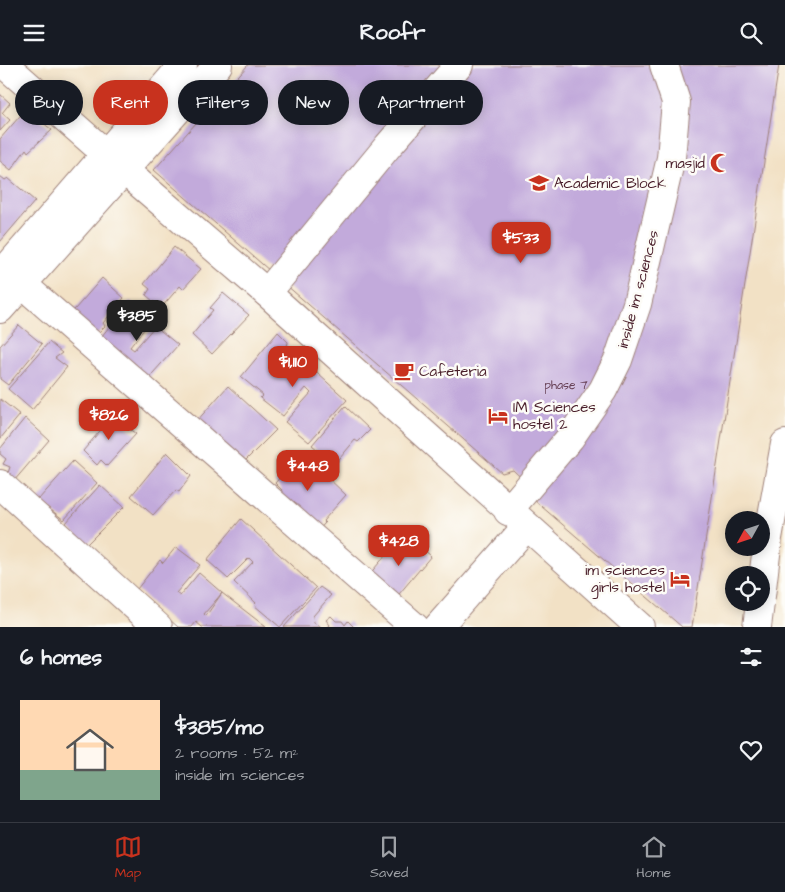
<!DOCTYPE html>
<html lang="en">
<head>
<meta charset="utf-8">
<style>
  body { margin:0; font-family:"Architects Daughter",sans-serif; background:#20242c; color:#f1f3f6; height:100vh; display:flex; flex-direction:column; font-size:19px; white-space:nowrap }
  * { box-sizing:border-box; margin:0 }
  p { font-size:16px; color:#9ea1a6 }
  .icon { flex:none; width:28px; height:28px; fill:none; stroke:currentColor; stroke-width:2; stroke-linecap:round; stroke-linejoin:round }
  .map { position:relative; height:562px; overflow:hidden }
  .side { display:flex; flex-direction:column; background:#171b24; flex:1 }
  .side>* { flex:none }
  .hud { position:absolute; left:15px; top:15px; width:500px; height:45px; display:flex; gap:10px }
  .needle { width:32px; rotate:230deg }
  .controls { position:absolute; left:725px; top:446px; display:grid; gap:10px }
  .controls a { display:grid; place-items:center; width:45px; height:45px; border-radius:50%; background:#171b24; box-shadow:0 2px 12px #0003; font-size:25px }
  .price { position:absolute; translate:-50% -42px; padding:0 11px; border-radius:10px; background:#c8321e; color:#fff; font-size:16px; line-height:32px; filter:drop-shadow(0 1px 2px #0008) }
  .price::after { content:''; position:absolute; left:50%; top:30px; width:15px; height:11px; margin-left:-8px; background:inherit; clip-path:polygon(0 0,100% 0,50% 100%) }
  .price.on { background:#222; color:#fff }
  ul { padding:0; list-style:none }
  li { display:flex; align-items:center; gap:15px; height:125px; padding:0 20px }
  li+li { border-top:1px solid #363941 }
  li span { display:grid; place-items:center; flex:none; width:140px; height:100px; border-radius:0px; color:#555 }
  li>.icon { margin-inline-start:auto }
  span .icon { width:60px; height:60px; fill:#fffc; stroke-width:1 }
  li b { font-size:21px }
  h2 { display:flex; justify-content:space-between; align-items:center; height:60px; padding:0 20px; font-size:21px }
  .tag { padding:0 18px; border-radius:22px; background:#171b24; box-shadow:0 2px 12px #0003; font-size:18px; line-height:45px }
  .tag.on { background:#c8321e; color:#fff }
  header { display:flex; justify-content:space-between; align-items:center; height:65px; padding:0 20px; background:#171b24; font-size:22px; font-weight:700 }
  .tab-bar { display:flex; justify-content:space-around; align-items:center; height:70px; border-top:1px solid #363941; background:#171b24; font-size:14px; color:#9ea1a6 }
  .tab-bar a { display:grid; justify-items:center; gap:2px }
  .tab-bar .on { color:#c8321e }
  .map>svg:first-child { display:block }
  .building { fill:#c2aadb }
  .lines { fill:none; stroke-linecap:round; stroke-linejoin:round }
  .minor-casing { stroke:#9e8078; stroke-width:30 }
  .major-casing { stroke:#9e8078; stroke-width:30 }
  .minor { stroke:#fff; stroke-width:28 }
  .major { stroke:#fff; stroke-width:28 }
  .labels { text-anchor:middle; stroke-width:5; stroke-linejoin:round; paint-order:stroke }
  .number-label { font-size:12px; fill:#684257 }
  .poi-label { font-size:15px; fill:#4a1f2b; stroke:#fdfcf7; text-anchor:start }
  .street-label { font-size:15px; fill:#4a1f2b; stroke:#fdfcf7 }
</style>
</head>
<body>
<header><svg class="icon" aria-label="menu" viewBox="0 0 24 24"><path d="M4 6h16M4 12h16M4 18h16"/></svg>Roofr<svg class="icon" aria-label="search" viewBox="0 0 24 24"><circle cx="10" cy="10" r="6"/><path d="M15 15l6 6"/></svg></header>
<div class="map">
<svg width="785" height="562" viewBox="0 0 785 562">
  <rect width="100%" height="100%" fill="#fdfcf7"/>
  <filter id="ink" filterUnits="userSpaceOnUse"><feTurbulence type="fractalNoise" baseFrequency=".02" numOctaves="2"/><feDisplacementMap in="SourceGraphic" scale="10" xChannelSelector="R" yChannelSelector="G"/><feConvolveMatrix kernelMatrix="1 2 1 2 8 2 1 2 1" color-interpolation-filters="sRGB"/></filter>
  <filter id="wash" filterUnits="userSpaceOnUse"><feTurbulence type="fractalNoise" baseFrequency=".0096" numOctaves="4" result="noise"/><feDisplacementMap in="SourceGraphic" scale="20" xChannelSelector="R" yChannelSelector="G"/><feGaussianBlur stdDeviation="1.12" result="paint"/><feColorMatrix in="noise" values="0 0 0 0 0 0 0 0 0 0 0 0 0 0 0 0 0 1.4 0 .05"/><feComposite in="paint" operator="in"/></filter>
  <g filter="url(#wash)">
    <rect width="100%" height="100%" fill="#f2e1c5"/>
    <g id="blocks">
      <!-- building -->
      <g class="building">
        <polygon points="248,0 779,0 692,562 682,562 534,435 535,426 513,405 502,408 154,105"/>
        <polygon points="0,29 10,38 2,48 10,55 0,66"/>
        <polygon points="26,44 52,65 28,87 26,84 11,105 0,96 0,74"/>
        <polygon points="0,111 5,115 8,113 35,136 0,177"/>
        <polygon points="174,182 201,204 183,224 180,221 161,243 146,230 150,224 144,219"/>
        <polygon points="102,213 124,233 103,258 105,261 93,273 68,252"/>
        <polygon points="223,228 249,250 212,289 192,270 213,245 210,243"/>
        <polygon points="130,236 152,254 130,282 134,285 155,261 178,280 145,317 97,277"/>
        <polygon points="19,260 42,279 8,320 0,314 0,281"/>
        <polygon points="278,267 288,277 286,286 296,294 298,291 347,335 309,377 285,357 311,328 306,323 283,351 260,333 263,330 241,312"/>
        <polygon points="49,277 62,288 55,293 67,302 32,345 8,324"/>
        <polygon points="228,321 276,365 243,398 195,358"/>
        <polygon points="0,334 20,350 0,374"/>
        <polygon points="345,341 370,365 358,377 355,375 335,399 312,380"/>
        <polygon points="115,348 125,357 123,359 136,369 107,401 101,395 97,400 83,386"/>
        <polygon points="25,353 49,375 14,416 7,411 10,402 3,399 6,394 0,389 0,384"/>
        <polygon points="304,386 328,406 325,410 346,430 323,456 325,458 316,468 274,434 282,425 275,418"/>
        <polygon points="167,387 191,411 179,427 176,425 153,450 131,431"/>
        <polygon points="73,396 97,418 64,455 38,435"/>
        <polygon points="100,420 124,442 87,479 65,459"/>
        <polygon points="241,454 316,523 280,562 254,540 256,538 234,517 253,497 249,493 228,514 207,495"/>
        <polygon points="405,468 431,491 394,535 367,512"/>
        <polygon points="176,482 200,500 176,528 180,531 199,508 222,528 204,549 206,551 222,528 266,562 202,562 196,557 192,562 178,562 161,547 137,524 160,495 163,498"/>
        <polygon points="320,522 331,530 313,551 314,558 321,562 284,562"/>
        <polygon points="331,551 336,556 342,556 345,560 348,556 354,562 328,562 330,560 326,555"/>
      </g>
    </g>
  </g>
  <g filter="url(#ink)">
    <use href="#blocks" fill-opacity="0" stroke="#9e8078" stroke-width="1"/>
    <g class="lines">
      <defs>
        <g id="minor">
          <polyline points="5,0 105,88"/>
          <polyline points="125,106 267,228 640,562"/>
          <polyline points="0,211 183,0"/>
          <polyline points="22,219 415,562"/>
          <polyline points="267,228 388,81 459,0"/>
          <polyline points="0,244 218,0"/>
          <polyline points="0,419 158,562"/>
          <polyline points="508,446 570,373 603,325 618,295 637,239 671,93 676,37 664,0"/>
          <polyline points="438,562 526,462"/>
        </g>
        <g id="major">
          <polyline points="761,531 768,473 785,379"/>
          <polyline points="757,562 760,538"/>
        </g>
      </defs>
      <!-- minor casing -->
      <use href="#minor" class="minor-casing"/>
      <!-- major casing -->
      <use href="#major" class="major-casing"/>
      <!-- minor -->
      <use href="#minor" class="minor"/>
      <!-- major -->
      <use href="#major" class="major"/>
    </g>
  </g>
  <!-- icons -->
  <defs>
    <symbol id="mosque-bare" viewBox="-9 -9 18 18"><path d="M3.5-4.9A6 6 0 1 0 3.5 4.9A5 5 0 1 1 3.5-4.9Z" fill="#c8321e" stroke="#fdfcf7" stroke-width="2.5" paint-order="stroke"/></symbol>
    <symbol id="university-bare" viewBox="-9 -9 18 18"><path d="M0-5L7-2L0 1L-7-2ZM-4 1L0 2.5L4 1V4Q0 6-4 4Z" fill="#c8321e" stroke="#fdfcf7" stroke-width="2.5" paint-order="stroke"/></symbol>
    <symbol id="cafe-bare" viewBox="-9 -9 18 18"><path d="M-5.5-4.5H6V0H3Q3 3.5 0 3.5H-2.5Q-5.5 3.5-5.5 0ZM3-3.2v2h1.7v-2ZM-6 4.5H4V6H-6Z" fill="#c8321e" stroke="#fdfcf7" stroke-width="2.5" paint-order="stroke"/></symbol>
    <symbol id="hotel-bare" viewBox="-9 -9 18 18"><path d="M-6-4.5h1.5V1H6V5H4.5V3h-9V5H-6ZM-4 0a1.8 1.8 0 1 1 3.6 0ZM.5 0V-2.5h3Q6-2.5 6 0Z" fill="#c8321e" stroke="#fdfcf7" stroke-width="2.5" paint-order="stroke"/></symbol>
  </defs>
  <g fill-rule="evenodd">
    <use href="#mosque-bare" x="706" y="84" width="28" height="28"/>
    <use href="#university-bare" x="525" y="104" width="28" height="28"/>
    <use href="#cafe-bare" x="390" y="292" width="28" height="28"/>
    <use href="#hotel-bare" x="484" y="337" width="28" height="28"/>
    <use href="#hotel-bare" x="666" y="500" width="28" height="28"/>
  </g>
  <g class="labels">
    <!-- number labels -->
    <g class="number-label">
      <text x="566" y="324">phase 7</text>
    </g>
    <!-- poi labels -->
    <g class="poi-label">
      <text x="705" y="103" text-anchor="end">masjid</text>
      <text x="554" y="123">Academic Block</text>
      <text x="419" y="311">Cafeteria</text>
      <text x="513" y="347">IM Sciences<tspan x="513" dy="17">hostel 2</tspan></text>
      <text x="665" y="510" text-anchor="end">im sciences<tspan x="665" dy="17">girls hostel</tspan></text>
    </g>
    <!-- street labels -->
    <g class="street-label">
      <text transform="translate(638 224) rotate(-75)" y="5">inside im sciences</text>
    </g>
  </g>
</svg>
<div class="controls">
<a><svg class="needle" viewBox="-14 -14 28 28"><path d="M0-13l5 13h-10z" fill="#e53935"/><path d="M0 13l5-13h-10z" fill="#9ea1a6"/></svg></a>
<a><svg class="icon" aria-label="locate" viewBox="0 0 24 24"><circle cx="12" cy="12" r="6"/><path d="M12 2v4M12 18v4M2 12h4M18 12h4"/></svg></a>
</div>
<b class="price" style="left:521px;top:199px">$533</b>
<b class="price on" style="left:137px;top:277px">$385</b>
<b class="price" style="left:293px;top:323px">$1,110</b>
<b class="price" style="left:109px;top:376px">$826</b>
<b class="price" style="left:308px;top:427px">$448</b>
<b class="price" style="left:399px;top:502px">$428</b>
<div class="hud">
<a class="tag">Buy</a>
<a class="tag on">Rent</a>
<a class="tag">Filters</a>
<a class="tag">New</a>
<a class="tag">Apartment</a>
</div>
</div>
<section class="side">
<h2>6 homes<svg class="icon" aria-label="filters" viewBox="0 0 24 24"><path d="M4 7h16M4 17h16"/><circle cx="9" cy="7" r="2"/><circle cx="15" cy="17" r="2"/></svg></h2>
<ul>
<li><span style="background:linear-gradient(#ffd9b3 70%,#7fa58c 0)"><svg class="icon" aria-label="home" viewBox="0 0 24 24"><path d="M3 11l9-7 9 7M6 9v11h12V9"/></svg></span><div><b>$385/mo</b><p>2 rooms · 52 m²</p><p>inside im sciences</p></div><svg class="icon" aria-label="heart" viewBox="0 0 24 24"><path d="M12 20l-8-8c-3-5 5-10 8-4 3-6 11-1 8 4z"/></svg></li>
</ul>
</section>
<nav class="tab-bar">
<a class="on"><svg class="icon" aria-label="map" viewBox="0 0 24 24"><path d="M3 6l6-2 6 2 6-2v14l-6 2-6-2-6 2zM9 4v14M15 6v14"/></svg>Map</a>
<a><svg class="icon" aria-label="saved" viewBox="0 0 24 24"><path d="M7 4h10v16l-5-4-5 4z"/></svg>Saved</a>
<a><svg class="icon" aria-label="home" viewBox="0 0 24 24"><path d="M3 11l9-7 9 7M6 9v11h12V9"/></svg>Home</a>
</nav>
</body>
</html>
